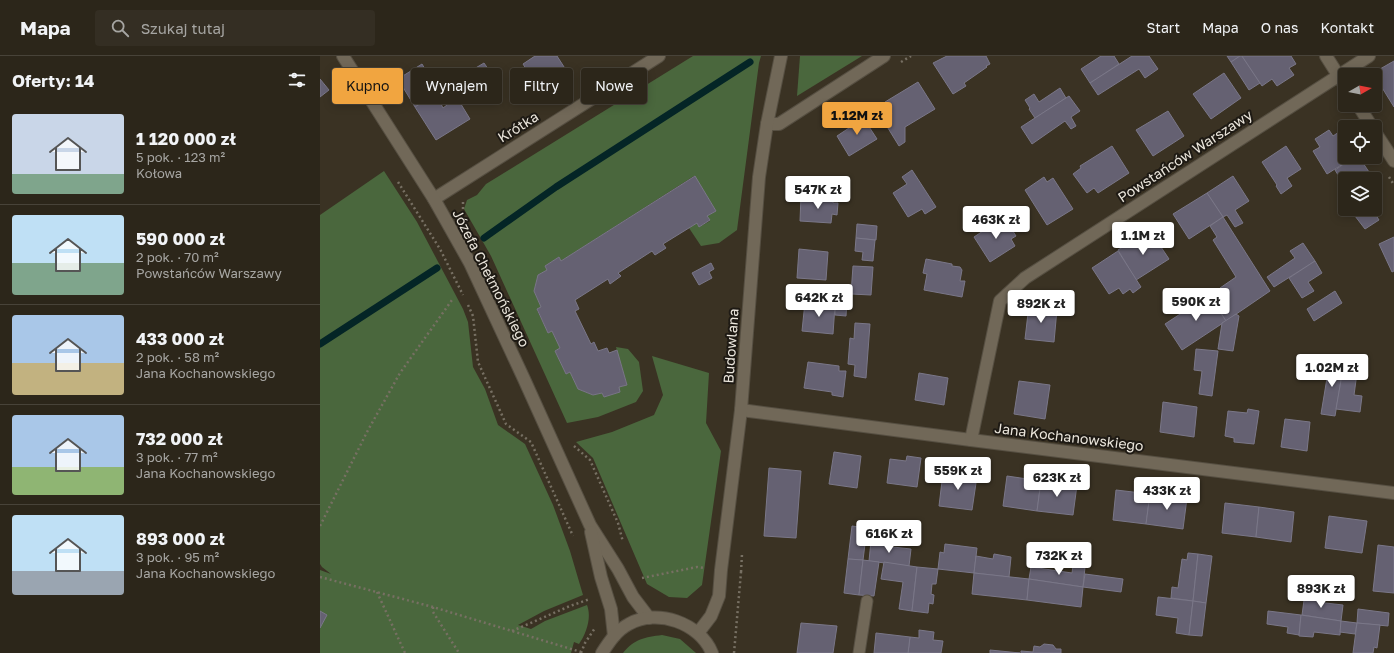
<!DOCTYPE html>
<html lang="pl">
<head>
<meta charset="utf-8">
<style>
  body { margin:0; font-family:"Golos Text",sans-serif; background:#342e23; color:#f1f3f6; height:100vh; display:flex; flex-direction:column; font-size:15px; white-space:nowrap }
  * { box-sizing:border-box; margin:0 }
  p { font-size:13px; color:#a6a5a2 }
  .icon { flex:none; width:22px; height:22px; fill:none; stroke:currentColor; stroke-width:2; stroke-linecap:round; stroke-linejoin:round }
  .map { position:relative; flex:1; overflow:hidden }
  .drawer { display:flex; flex-direction:column; background:#2c261a; width:320px }
  .drawer>* { flex:none }
  .top-card { position:absolute; left:12px; top:12px; width:380px; height:36px; display:flex; gap:8px }
  .needle { width:26px; rotate:81deg }
  .tools { position:absolute; left:1018px; top:12px; display:grid; gap:8px }
  .tools a { display:grid; place-items:center; width:44px; height:44px; border-radius:4px; background:#2c261a; box-shadow:0 2px 10px #0003,0 0 0 1px #484339; font-size:20px }
  .price { position:absolute; translate:-50% -34px; padding:0 9px; border-radius:4px; background:#fff; color:#222; font-size:13px; line-height:26px; filter:drop-shadow(0 1px 2px #0008) }
  .price::after { content:''; position:absolute; left:50%; top:24px; width:12px; height:9px; margin-left:-6px; background:inherit; clip-path:polygon(0 0,100% 0,50% 100%) }
  .price.current { background:#f1a540; color:#111 }
  ul { padding:0; list-style:none }
  li { display:flex; align-items:center; gap:12px; height:100px; padding:0 12px }
  li+li { border-top:1px solid #484339 }
  li span { display:grid; place-items:center; flex:none; width:112px; height:80px; border-radius:4px; color:#555 }
  li>.icon { margin-inline-start:auto }
  span .icon { width:48px; height:48px; fill:#fffc; stroke-width:1 }
  li b { font-size:17px }
  h2 { display:flex; justify-content:space-between; align-items:center; height:48px; padding:0 12px; font-size:17px }
  .pill { padding:0 14px; border-radius:4px; background:#2c261a; box-shadow:0 2px 10px #0003,0 0 0 1px #484339; font-size:14px; line-height:36px }
  .pill.current { background:#f1a540; color:#111 }
  header { display:flex; align-items:center; gap:24px; box-sizing:border-box; height:56px; padding:0 20px; background:#2c261a; border-bottom:1px solid #484339 }
  header strong { font-size:19px }
  nav { display:flex; gap:22px; margin-inline-start:auto; font-size:14px }
  .search { width:280px; height:36px; background:#342e23; display:flex; align-items:center; gap:10px; box-sizing:border-box; padding:0 14px; border-radius:4px; color:#a6a5a2; font-size:15px }
  main { display:flex; flex:1; min-height:0 }
  .map>svg:first-child { display:block }
  .green { fill:#4a673d }
  .lines { fill:none; stroke-linecap:round; stroke-linejoin:round }
  .stream { stroke:#042526; stroke-width:7 }
  .building { fill:#656172; stroke:#7a7788 }
  .lane-casing { stroke:#564f42; stroke-width:13 }
  .street-casing { stroke:#564f42; stroke-width:14 }
  .secondary-casing { stroke:#564f42; stroke-width:14 }
  .path { stroke:#777063; stroke-width:2.5; stroke-dasharray:2 3; stroke-linecap:butt }
  .lane { stroke:#716858; stroke-width:11 }
  .street { stroke:#716858; stroke-width:12 }
  .secondary { stroke:#716858; stroke-width:12 }
  .labels { text-anchor:middle; stroke-width:4; stroke-linejoin:round; paint-order:stroke }
  .street-label { font-size:14px; fill:#ebe6dc; stroke:#1e1a14 }
</style>
</head>
<body>
<header>
<strong>Mapa</strong>
<div class="search"><svg class="icon" aria-label="search" viewBox="0 0 24 24"><circle cx="10" cy="10" r="6"/><path d="M15 15l6 6"/></svg>Szukaj tutaj</div>
<nav><a>Start</a><a>Mapa</a><a>O nas</a><a>Kontakt</a></nav>
</header>
<main>
<section class="drawer">
<h2>Oferty: 14<svg class="icon" aria-label="filters" viewBox="0 0 24 24"><path d="M4 7h16M4 17h16"/><circle cx="9" cy="7" r="2"/><circle cx="15" cy="17" r="2"/></svg></h2>
<ul>
<li><span style="background:linear-gradient(#c9d6e8 75%,#7fa58c 0)"><svg class="icon" aria-label="home" viewBox="0 0 24 24"><path d="M3 11l9-7 9 7M6 9v11h12V9"/></svg></span><div><b>1 120 000 zł</b><p>5 pok. · 123 m²</p><p>Kołowa</p></div></li>
<li><span style="background:linear-gradient(#bfe0f5 60%,#7fa58c 0)"><svg class="icon" aria-label="home" viewBox="0 0 24 24"><path d="M3 11l9-7 9 7M6 9v11h12V9"/></svg></span><div><b>590 000 zł</b><p>2 pok. · 70 m²</p><p>Powstańców Warszawy</p></div></li>
<li><span style="background:linear-gradient(#a9c7e8 60%,#c2b280 0)"><svg class="icon" aria-label="home" viewBox="0 0 24 24"><path d="M3 11l9-7 9 7M6 9v11h12V9"/></svg></span><div><b>433 000 zł</b><p>2 pok. · 58 m²</p><p>Jana Kochanowskiego</p></div></li>
<li><span style="background:linear-gradient(#a9c7e8 65%,#8fb573 0)"><svg class="icon" aria-label="home" viewBox="0 0 24 24"><path d="M3 11l9-7 9 7M6 9v11h12V9"/></svg></span><div><b>732 000 zł</b><p>3 pok. · 77 m²</p><p>Jana Kochanowskiego</p></div></li>
<li><span style="background:linear-gradient(#bfe0f5 70%,#9aa5b1 0)"><svg class="icon" aria-label="home" viewBox="0 0 24 24"><path d="M3 11l9-7 9 7M6 9v11h12V9"/></svg></span><div><b>893 000 zł</b><p>3 pok. · 95 m²</p><p>Jana Kochanowskiego</p></div></li>
</ul>
</section>
<div class="map">
<svg width="1074" height="597" viewBox="0 0 1074 597">
  <rect width="100%" height="100%" fill="#3a3223"/>
  <!-- green -->
  <g class="green">
    <polygon points="373,0 441,0 439,7 417,174 399,187 381,190 369,172 377,167 379,171 390,165 387,160 396,155 374,120 241,205 239,201 225,210 227,214 218,219 214,235 221,251 217,254 228,277 232,275 240,292 235,295 246,318 250,316 258,333 273,339 282,337 284,341 300,336 299,331 307,329 296,291 308,293 319,306 323,335 316,346 278,361 247,367 171,200 144,153 147,144 157,139 166,128"/>
    <polygon points="480,0 542,0 477,40"/>
    <path d="M64,115l33,51 46,87 5,13 5,45 12,22 13,36 27,19 28,61 17,46 13,44 -39,16 -26,14 13,4 14,-8 42,-16c5,13 -1,29 -8,39l-5,-2 -3,11h-251v-83l11,4 -9,-7 -2,-3v-349z"/>
    <polygon points="332,300 389,317 386,367 401,395 382,529 367,542 349,541 327,528 273,402 256,386 292,376 334,359 343,339"/>
    <path d="M342,579l18,4 16,14h-73c11,-14 22,-16 39,-18z"/>
  </g>
  <g class="lines">
    <!-- stream -->
    <g class="stream">
      <polyline points="164,182 236,131 430,6"/>
      <polyline points="0,288 117,212"/>
    </g>
  </g>
  <!-- building -->
  <g class="building">
    <polygon points="215,0 237,0 246,14 218,32 203,8"/>
    <polygon points="627,0 666,0 670,8 666,10 667,11 644,27 646,30 633,38 613,7"/>
    <polygon points="781,0 794,0 799,8 770,27 761,13"/>
    <polygon points="812,0 829,0 838,13 825,22 819,13 778,39 770,27"/>
    <polygon points="907,0 920,0 911,6"/>
    <polygon points="920,0 922,0 940,27 929,34 911,6"/>
    <polygon points="922,0 971,0 976,8 969,12 974,19 957,30 952,23 942,30"/>
    <polygon points="1074,5 1074,51 1053,17"/>
    <polygon points="164,7 175,23 156,36 152,30 144,34 137,23"/>
    <polygon points="102,8 119,36 95,51 78,23"/>
    <polygon points="904,17 921,42 891,63 873,38"/>
    <polygon points="0,23 9,34 0,41"/>
    <polygon points="598,26 615,53 585,71 585,86 579,90 563,64 572,58 565,46"/>
    <polygon points="740,32 746,42 715,62 709,53 710,52 705,44 714,38 719,46"/>
    <polygon points="116,38 123,52 127,49 125,46 136,40 150,63 116,84 95,51"/>
    <polygon points="749,40 760,55 751,61 756,70 751,73 745,65 712,88 701,71"/>
    <polygon points="848,55 864,80 833,100 816,74"/>
    <polygon points="542,60 557,83 529,100 517,80 529,72 528,69"/>
    <polygon points="1009,74 1013,80 1022,74 1025,79 1025,101 1034,101 1007,118 993,95 1000,91 995,83"/>
    <polygon points="792,90 809,117 778,137 774,132 767,137 753,118 761,112 760,110"/>
    <polygon points="966,90 981,113 967,122 972,130 961,138 956,130 957,129 942,106"/>
    <polygon points="1034,101 1039,101 1053,122 1025,123 1025,130 1015,114"/>
    <polygon points="592,114 616,151 605,158 602,153 588,161 573,137 587,128 582,121"/>
    <polygon points="375,120 396,155 387,160 390,164 379,171 377,167 343,188 346,192 335,199 332,195 298,217 301,220 290,228 288,223 255,244 259,253 255,255 271,288 274,286 278,295 287,292 289,297 297,294 307,329 299,331 300,336 284,341 282,337 273,339 258,333 250,316 246,318 235,295 240,292 232,275 228,277 217,253 221,251 214,235 218,219 227,214 225,210 239,201 241,205"/>
    <polygon points="913,120 929,145 915,154 923,167 915,171 907,159 903,161 887,137"/>
    <polygon points="724,121 727,126 733,122 753,153 727,169 705,134"/>
    <polygon points="887,137 903,161 869,183 853,158"/>
    <polygon points="481,140 513,143 513,147 518,147 517,159 512,158 511,167 480,165"/>
    <polygon points="1047,153 1052,153 1059,164 1045,173 1035,160"/>
    <polygon points="684,161 696,180 691,183 695,190 670,206 654,181"/>
    <polygon points="903,161 950,235 906,265 891,242 902,235 900,232 916,221 893,184 897,181 890,170"/>
    <polygon points="537,168 557,170 556,184 536,182"/>
    <polygon points="826,176 835,190 839,188 849,203 816,224 798,194"/>
    <polygon points="1074,181 1074,215 1072,216 1059,188"/>
    <polygon points="536,182 555,184 553,205 542,204 543,196 535,195"/>
    <polygon points="983,187 995,205 954,231 947,221 975,202 970,195"/>
    <polygon points="479,193 508,196 506,224 477,222"/>
    <polygon points="798,195 821,231 813,237 810,233 803,238 799,232 789,238 772,212"/>
    <polygon points="606,203 632,208 632,210 640,211 642,214 640,225 645,225 642,241 604,234 607,218 603,217"/>
    <polygon points="995,205 1002,217 988,226 994,235 982,242 969,222"/>
    <polygon points="391,207 394,213 389,216 392,222 379,229 372,217"/>
    <polygon points="533,210 553,211 551,239 531,238"/>
    <polygon points="1015,235 1022,247 994,265 987,253"/>
    <polygon points="889,239 906,265 862,294 845,268"/>
    <polygon points="516,244 527,245 526,260 515,259"/>
    <polygon points="485,246 515,249 513,278 482,275"/>
    <polygon points="709,249 737,253 734,286 705,283"/>
    <polygon points="916,258 919,260 913,295 898,293 902,267"/>
    <polygon points="535,267 550,268 546,322 534,320 535,309 528,308 530,282 534,283"/>
    <polygon points="876,293 898,295 892,340 879,338 882,315 874,314"/>
    <polygon points="1010,304 1024,307 1015,360 1001,358"/>
    <polygon points="1047,304 1045,318 1037,317 1034,339 1042,340 1040,356 1016,353 1024,307"/>
    <polygon points="488,306 519,310 519,315 526,315 523,341 512,339 512,336 484,332"/>
    <polygon points="599,317 628,322 624,349 595,344"/>
    <polygon points="699,325 730,329 725,363 694,358"/>
    <polygon points="843,346 877,351 874,381 840,376"/>
    <polygon points="928,353 939,355 934,388 914,386 914,382 905,380 908,355 927,357"/>
    <polygon points="965,363 990,366 987,395 961,391"/>
    <polygon points="514,396 541,400 537,432 509,428"/>
    <polygon points="587,400 601,402 597,431 567,427 570,403 586,405"/>
    <polygon points="449,412 481,415 476,482 444,480"/>
    <polygon points="638,414 652,416 650,426 656,427 652,454 619,450 623,417 638,419"/>
    <polygon points="687,420 721,425 717,455 683,450"/>
    <polygon points="721,425 757,429 753,459 717,455"/>
    <polygon points="796,434 830,438 826,468 793,464"/>
    <polygon points="830,438 867,442 863,473 826,468"/>
    <polygon points="905,447 939,451 936,481 902,477"/>
    <polygon points="939,451 974,456 971,486 936,481"/>
    <polygon points="1009,460 1047,465 1042,497 1005,492"/>
    <polygon points="532,470 547,472 543,504 528,503"/>
    <polygon points="551,485 564,486 564,490 591,493 589,510 549,505"/>
    <polygon points="625,488 657,492 654,517 618,513 620,496 624,497"/>
    <polygon points="1058,489 1074,491 1074,537 1053,535"/>
    <polygon points="868,497 878,498 873,545 851,542 852,531 858,532 862,503 867,504"/>
    <polygon points="674,498 691,501 689,521 654,517 656,500 673,503"/>
    <polygon points="878,498 892,500 886,547 873,545"/>
    <polygon points="528,503 543,504 539,539 524,537"/>
    <polygon points="543,504 559,506 554,540 539,539"/>
    <polygon points="564,506 597,511 592,555 579,553 583,526 561,523"/>
    <polygon points="753,510 765,511 763,531 709,523 711,511 752,517"/>
    <polygon points="597,511 618,513 616,528 612,528 611,538 614,539 613,548 609,547 608,557 592,555"/>
    <polygon points="654,517 709,523 707,544 652,538"/>
    <polygon points="765,518 803,523 801,536 763,531"/>
    <polygon points="709,523 763,531 761,551 707,544"/>
    <polygon points="985,537 998,539 997,546 1023,549 1021,565 982,559"/>
    <polygon points="838,541 873,545 869,579 856,577 858,562 836,559"/>
    <polygon points="873,545 886,547 882,580 869,579"/>
    <polygon points="1038,553 1069,557 1068,570 1037,567"/>
    <polygon points="0,555 7,559 0,572"/>
    <polygon points="948,555 981,559 979,579 967,577 968,571 947,568"/>
    <polygon points="981,559 1021,565 1020,579 994,576 993,581 979,580"/>
    <polygon points="1021,565 1037,567 1035,578 1020,576"/>
    <polygon points="481,567 517,570 513,597 477,597"/>
    <polygon points="1037,567 1060,569 1057,592 1054,591 1053,597 1033,597"/>
    <polygon points="599,574 614,576 613,584 623,585 621,597 588,597 590,581 599,582"/>
    <polygon points="556,577 590,581 588,597 554,597"/>
    <polygon points="724,588 733,589 736,593 741,593 741,597 701,597 701,595 713,596 714,590 720,591"/>
    <polygon points="670,594 700,597 670,597"/>
  </g>
  <g class="lines">
    <defs>
      <polyline id="lane" points="539,597 547,545"/>
      <g id="street">
        <polyline points="1006,0 1025,30"/>
        <polyline points="1038,49 1052,71"/>
        <polyline points="447,68 459,68 564,0"/>
        <polyline points="1055,76 1074,105"/>
        <polyline points="114,143 339,0"/>
        <polyline points="421,354 651,384 1074,437"/>
        <polyline points="651,384 680,245 705,222 1049,0"/>
        <polyline points="378,577 391,560 399,540 401,514 421,354 439,121 447,68 461,0"/>
      </g>
      <g id="secondary">
        <polyline points="23,0 114,143 150,207 204,323 270,469 298,513 313,541 329,562"/>
        <polyline points="271,476 281,521 291,553 294,580"/>
        <path d="M282,597c7,-11 15,-23 27,-29 28,-16 71,-1 83,29"/>
      </g>
    </defs>
    <!-- lane casing -->
    <use href="#lane" class="lane-casing"/>
    <!-- street casing -->
    <use href="#street" class="street-casing"/>
    <!-- secondary casing -->
    <use href="#secondary" class="secondary-casing"/>
    <!-- path -->
    <g class="path">
      <polyline points="581,6 591,0"/>
      <polyline points="1069,121 1074,129"/>
      <polyline points="78,126 120,193 143,239"/>
      <polyline points="143,146 143,156"/>
      <polyline points="148,249 153,260 158,306 186,368 211,386 253,480"/>
      <polyline points="254,390 270,404 298,467 303,486"/>
      <polyline points="0,470 47,376 80,317 132,244"/>
      <polyline points="421,516 422,498"/>
      <polyline points="0,521 113,551 261,596"/>
      <polyline points="322,522 377,511 384,512"/>
      <polyline points="57,536 85,597"/>
      <polyline points="113,551 113,556 139,597"/>
      <polyline points="192,575 250,550 270,543"/>
      <polyline points="261,597 265,587 275,572"/>
      <polyline points="414,597 421,516 419,516"/>
    </g>
    <!-- lane -->
    <use href="#lane" class="lane"/>
    <!-- street -->
    <use href="#street" class="street"/>
    <!-- secondary -->
    <use href="#secondary" class="secondary"/>
  </g>
  <g class="labels">
    <!-- street labels -->
    <g class="street-label">
      <text transform="translate(198 71) rotate(-32)" y="5">Krótka</text>
      <text transform="translate(865 100) rotate(-33)" y="5">Powstańców Warszawy</text>
      <text transform="translate(171 222) rotate(63)" y="5">Józefa Chełmońskiego</text>
      <text transform="translate(411 290) rotate(-86)" y="5">Budowlana</text>
      <text transform="translate(749 381) rotate(7)" y="5">Jana Kochanowskiego</text>
    </g>
  </g>
</svg>
<div class="tools">
<a><svg class="needle" viewBox="-14 -14 28 28"><path d="M0-13l5 13h-10z" fill="#e53935"/><path d="M0 13l5-13h-10z" fill="#a6a5a2"/></svg></a>
<a><svg class="icon" aria-label="locate" viewBox="0 0 24 24"><circle cx="12" cy="12" r="6"/><path d="M12 2v4M12 18v4M2 12h4M18 12h4"/></svg></a>
<a><svg class="icon" aria-label="layers" viewBox="0 0 24 24"><path d="M12 4l9 5-9 5-9-5zM3 14l9 5 9-5"/></svg></a>
</div>
<b class="price current" style="left:537px;top:80px">1.12M zł</b>
<b class="price" style="left:498px;top:154px">547K zł</b>
<b class="price" style="left:676px;top:184px">463K zł</b>
<b class="price" style="left:823px;top:200px">1.1M zł</b>
<b class="price" style="left:499px;top:262px">642K zł</b>
<b class="price" style="left:876px;top:266px">590K zł</b>
<b class="price" style="left:721px;top:268px">892K zł</b>
<b class="price" style="left:1012px;top:332px">1.02M zł</b>
<b class="price" style="left:638px;top:435px">559K zł</b>
<b class="price" style="left:737px;top:442px">623K zł</b>
<b class="price" style="left:847px;top:455px">433K zł</b>
<b class="price" style="left:569px;top:498px">616K zł</b>
<b class="price" style="left:739px;top:520px">732K zł</b>
<b class="price" style="left:1001px;top:553px">893K zł</b>
<div class="top-card">
<a class="pill current">Kupno</a>
<a class="pill">Wynajem</a>
<a class="pill">Filtry</a>
<a class="pill">Nowe</a>
</div>
</div>
</main>
</body>
</html>
